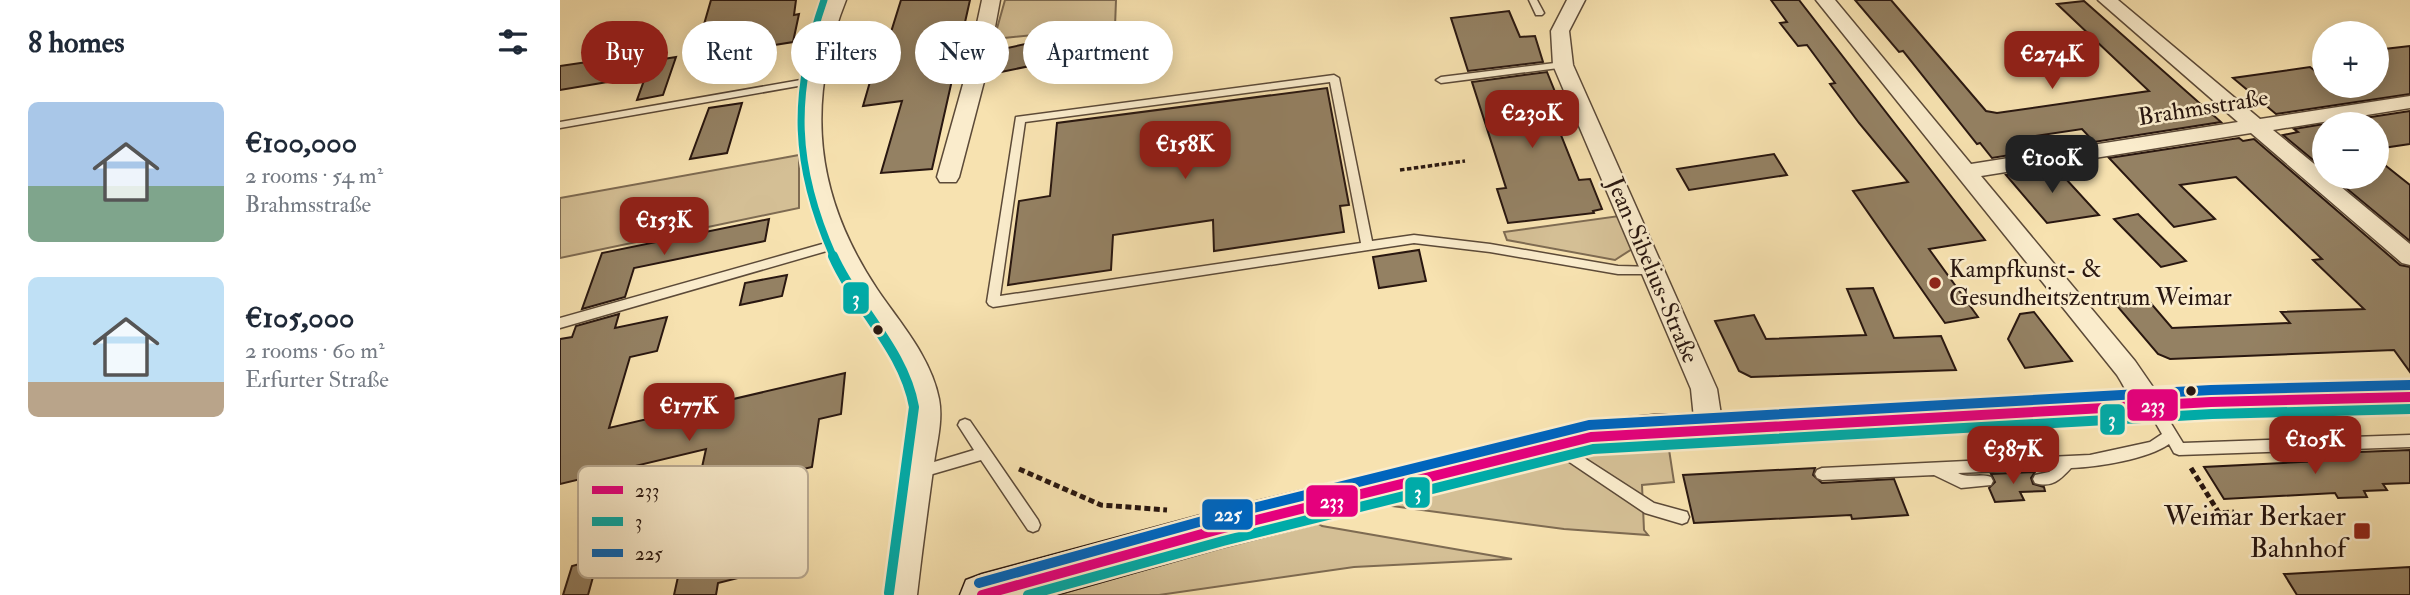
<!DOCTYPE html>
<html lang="en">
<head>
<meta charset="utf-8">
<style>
  body { margin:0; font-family:"IM FELL Double Pica",serif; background:#f2f2f3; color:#1f2937; height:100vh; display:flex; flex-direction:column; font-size:26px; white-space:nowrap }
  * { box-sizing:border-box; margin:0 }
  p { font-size:23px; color:#747a83 }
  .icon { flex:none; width:38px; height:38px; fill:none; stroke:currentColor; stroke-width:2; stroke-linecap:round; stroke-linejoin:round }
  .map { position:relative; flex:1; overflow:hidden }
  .details { display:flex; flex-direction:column; background:#fff; width:560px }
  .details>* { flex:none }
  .top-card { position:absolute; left:21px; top:21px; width:665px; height:63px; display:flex; gap:14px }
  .fabs { position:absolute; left:1752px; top:21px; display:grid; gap:14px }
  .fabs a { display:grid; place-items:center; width:77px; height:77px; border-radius:50%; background:#fff; box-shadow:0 4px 18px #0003; font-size:35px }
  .price { position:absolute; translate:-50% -60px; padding:0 16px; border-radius:14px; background:#8f2418; color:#fff; font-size:23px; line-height:46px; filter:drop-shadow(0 2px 4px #0008) }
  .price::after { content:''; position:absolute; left:50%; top:42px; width:21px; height:16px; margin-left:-10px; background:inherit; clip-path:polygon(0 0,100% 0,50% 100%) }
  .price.current { background:#222; color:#fff }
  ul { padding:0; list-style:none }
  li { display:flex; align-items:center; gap:21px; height:175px; padding:0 28px }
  li span { display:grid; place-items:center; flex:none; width:196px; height:140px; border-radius:10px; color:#555 }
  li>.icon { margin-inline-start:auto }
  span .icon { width:84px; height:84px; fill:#fffc; stroke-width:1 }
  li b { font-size:30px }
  h2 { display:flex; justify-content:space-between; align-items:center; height:84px; padding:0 28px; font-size:30px }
  .chip { padding:0 24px; border-radius:32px; background:#fff; box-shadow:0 4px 18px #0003; font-size:24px; line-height:63px }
  .chip.current { background:#8f2418; color:#fff }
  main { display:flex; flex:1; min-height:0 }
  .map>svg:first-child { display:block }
  .green { fill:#d4bf95; stroke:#7e6b52; stroke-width:2 }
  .building { fill:#948163; stroke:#291710; stroke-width:2 }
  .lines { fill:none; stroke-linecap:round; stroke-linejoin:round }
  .lane-casing { stroke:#5c4a38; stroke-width:3 }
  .street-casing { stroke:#5c4a38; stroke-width:3 }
  .secondary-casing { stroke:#291710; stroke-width:3 }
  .path-far1 { stroke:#291710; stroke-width:3.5; stroke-dasharray:4.5 2.5; stroke-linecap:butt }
  .path { stroke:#291710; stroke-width:5; stroke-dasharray:6 3.5; stroke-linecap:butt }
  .lane { fill:#faeccc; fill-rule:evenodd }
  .street { fill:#faeccc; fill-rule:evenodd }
  .secondary { fill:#faeccc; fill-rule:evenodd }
  .bus-1-casing { stroke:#faeccc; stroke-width:15 }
  .bus-2-far1-casing { stroke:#faeccc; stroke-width:11 }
  .bus-2-casing { stroke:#faeccc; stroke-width:15 }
  .bus-3-casing { stroke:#faeccc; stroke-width:15 }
  .bus-1 { stroke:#e5007d; stroke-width:10 }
  .bus-2-far1 { stroke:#00aba8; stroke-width:7 }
  .bus-2 { stroke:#00aba8; stroke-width:10 }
  .bus-3 { stroke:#0065bd; stroke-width:10 }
  .poi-dot { fill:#8f2418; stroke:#faeccc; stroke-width:2.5 }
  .bus-dot { fill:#291710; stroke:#faeccc; stroke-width:2.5 }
  .labels { text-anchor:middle; stroke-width:5; stroke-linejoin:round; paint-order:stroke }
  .street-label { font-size:24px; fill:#291710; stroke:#faeccc }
  .poi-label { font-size:24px; fill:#291710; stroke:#faeccc; text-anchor:start }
  .near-poi-label { font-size:28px; fill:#291710; stroke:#faeccc; text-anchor:end }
  .key { fill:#faeccc; stroke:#bbac94; stroke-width:2 }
  .key-label { font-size:19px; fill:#291710 }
  .line-badge { stroke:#faeccc; stroke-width:2.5 }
  .badge-label { font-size:19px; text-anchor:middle; font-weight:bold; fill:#fff }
</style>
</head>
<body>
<main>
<section class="details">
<h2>8 homes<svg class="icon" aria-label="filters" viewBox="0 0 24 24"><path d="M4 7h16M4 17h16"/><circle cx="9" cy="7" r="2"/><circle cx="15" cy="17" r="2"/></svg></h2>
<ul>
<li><span style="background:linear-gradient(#a9c7e8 60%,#7fa58c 0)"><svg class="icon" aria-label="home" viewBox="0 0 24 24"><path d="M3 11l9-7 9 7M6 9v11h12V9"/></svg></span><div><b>€100,000</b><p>2 rooms · 54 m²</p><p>Brahmsstraße</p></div></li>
<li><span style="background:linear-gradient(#bfe0f5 75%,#b9a48a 0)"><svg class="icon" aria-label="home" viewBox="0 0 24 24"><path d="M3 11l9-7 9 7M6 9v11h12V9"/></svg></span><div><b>€105,000</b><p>2 rooms · 60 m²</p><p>Erfurter Straße</p></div></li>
</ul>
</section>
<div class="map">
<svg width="1850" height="595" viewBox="0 0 1850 595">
  <rect width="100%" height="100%" fill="#f7e2b0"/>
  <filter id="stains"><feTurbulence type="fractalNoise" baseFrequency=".00286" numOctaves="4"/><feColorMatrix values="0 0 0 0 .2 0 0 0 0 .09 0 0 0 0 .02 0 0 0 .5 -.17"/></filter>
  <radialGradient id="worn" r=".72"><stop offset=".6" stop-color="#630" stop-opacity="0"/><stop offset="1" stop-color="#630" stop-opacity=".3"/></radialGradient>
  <!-- green -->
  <g class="green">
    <polygon points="445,0 556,0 555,27 434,39"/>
    <polygon points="239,155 239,208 0,258 0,198"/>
    <polygon points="1059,216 1072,249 1055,260 947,240 944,232"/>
    <polygon points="1108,443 1114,482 1082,485 1084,530 1088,535 1004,529 817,504 1058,447"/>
    <polygon points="754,521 762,526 952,559 794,567 599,595 497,595"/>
  </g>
  <!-- building -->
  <g class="building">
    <polygon points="151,0 236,0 234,15 239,14 233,42 184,50 182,58 132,66"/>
    <polygon points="341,0 410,0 372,169 321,173 342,101 303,106 316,61 309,62 318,34 331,32"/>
    <polygon points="1211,0 1239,0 1425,240 1369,249 1418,317 1385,323 1293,191 1348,182 1299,123 1270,84 1275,83 1247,45 1238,46 1220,23 1227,22"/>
    <polygon points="1295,0 1331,0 1426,111 1437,113 1589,91 1497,4 1524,1 1661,122 1534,142 1522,129 1468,137 1480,150 1432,158 1420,143 1417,144 1343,51 1339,52"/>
    <polygon points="949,11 960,37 975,36 983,62 908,71 891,18"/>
    <polygon points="494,38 499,60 436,73 433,51"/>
    <polygon points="1850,46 1850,94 1716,114 1673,78 1750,67 1764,78 1764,86 1816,86 1816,50"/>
    <polygon points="75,55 65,79 0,90 0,66"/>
    <polygon points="116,57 103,95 77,100 91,61"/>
    <polygon points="987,72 1008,124 997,125 1019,180 1030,179 1042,209 1033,211 1034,213 948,223 937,189 946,188 912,82"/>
    <polygon points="767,88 789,205 780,206 784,232 654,251 653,220 553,235 551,270 448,285 459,201 490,196 497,123"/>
    <polygon points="182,103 167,153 130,159 149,108"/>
    <polygon points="1850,111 1850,144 1816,149 1816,124 1765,124"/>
    <polygon points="1764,124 1764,169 1723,135 1738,132 1734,129"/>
    <polygon points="1679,138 1683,141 1694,139 1840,265 1850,267 1850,372 1834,350 1610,359 1598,354 1552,300 1583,294 1612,328 1730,323 1721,312 1804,309 1753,260 1762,259 1676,177 1620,185 1655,219 1614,227 1549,158"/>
    <polygon points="1214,154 1227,175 1129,190 1117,169"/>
    <polygon points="1816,158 1850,185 1850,241 1780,183 1816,177"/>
    <polygon points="1495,167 1539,215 1487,223 1446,175"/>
    <polygon points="1578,214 1626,261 1601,267 1554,219"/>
    <polygon points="209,219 205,241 74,268 65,297 22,309 42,253"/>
    <polygon points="859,250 866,281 819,288 813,257"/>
    <polygon points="227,275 222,296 180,305 185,283"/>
    <polygon points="1313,288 1334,338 1381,336 1396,370 1191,377 1179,371 1155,321 1194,315 1206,339 1306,335 1287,289"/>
    <polygon points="1474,312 1512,361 1465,368 1448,339 1460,314"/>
    <polygon points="59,314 55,328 107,317 97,351 70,357 49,428 285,373 281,414 259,419 252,467 206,478 190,575 158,583 156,595 114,595 146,449 0,484 0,339 12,337 16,326"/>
    <polygon points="1850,450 1850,483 1823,484 1827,490 1804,491 1807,497 1778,498 1775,493 1664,499 1644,467 1779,460 1773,453"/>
    <polygon points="1255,468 1253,475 1262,483 1334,479 1348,515 1292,519 1291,515 1134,523 1123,475"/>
    <polygon points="1475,472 1471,478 1473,484 1484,487 1485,491 1460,492 1464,500 1435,502 1429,488 1435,482 1431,474"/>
    <polygon points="38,559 28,595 3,595 12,566"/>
    <polygon points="1850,567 1850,595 1737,595 1724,574"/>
  </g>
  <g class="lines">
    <defs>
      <g id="lane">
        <polygon points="969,0 977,0 984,13 982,15 976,15"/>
        <polygon points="1003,62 1006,63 1006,67 881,83 876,80 881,77"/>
        <path d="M774,75l5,3 33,163 42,-6 76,9 128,22 37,1 6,4 -2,3h-41l-128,-22 -76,-9 -421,64 -4,-2 -2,-3 29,-185zM770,82l31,161 -361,53 25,-174z"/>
        <polygon points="252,78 255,79 255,83 0,128 0,122"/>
        <polygon points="280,239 286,243 284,246 0,328 0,318"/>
        <path d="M1594,403l5,1 24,39 227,-8v12l-231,8 -5,-2 -5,-9c-21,15 -71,23 -98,24 -11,12 -19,20 -36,15l-2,-4 2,-4 14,-3 4,-3 -95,4c10,6 22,0 33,4l2,4 -2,4 -30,3 -27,-13 -112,5 -5,-2 -2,-4 2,-4 5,-2 268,-13 60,-13 12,-8 -15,-26 2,-4z"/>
        <polygon points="405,419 410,421 478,520 480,525 478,530 473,532 468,530 421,460 359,478 354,476 352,472 354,468 414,450 398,425 400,421"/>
        <polygon points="1001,443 1094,503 1127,512 1129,517 1127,522 1122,524 1085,513 996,453 994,449 996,445"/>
      </g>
      <g id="street">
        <path d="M268,0h18c-41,103 -31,196 31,289 23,34 54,68 62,110 4,21 -2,43 -5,64 -6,44 -12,88 -17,132h-32c7,-44 14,-88 21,-132 3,-20 10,-42 7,-63 -7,-40 -35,-69 -55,-102 -62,-102 -76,-187 -30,-298z"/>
        <polygon points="422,0 440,0 427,70 399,177 396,182 380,182 377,177 407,70"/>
        <polygon points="1007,0 1025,0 1009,31 1013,65 1157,389 1163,428 1159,436 1149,439 1139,436 1135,428 1131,389 993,65 991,31"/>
        <path d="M1256,0h19l136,164 267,-42 -140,-122h20l142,119 150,-23v12l-137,22 51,42v5h5l81,67v21l-8,-2 -151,-130 -270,43 154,185 31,45 -3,8c-24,8 -35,-22 -46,-39z"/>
      </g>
      <path id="secondary" d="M1798,381l52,1v30c-158,-3 -318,13 -476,23 -114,7 -229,7 -343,18l-371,95 -165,47h-95l6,-15 16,-6 238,-64 371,-89 63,-6 135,-3z"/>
    </defs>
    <!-- lane casing -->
    <use href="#lane" class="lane-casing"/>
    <!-- street casing -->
    <use href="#street" class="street-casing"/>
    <!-- secondary casing -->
    <use href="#secondary" class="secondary-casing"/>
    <!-- path-far1 -->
    <polyline class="path-far1" points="840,170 905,161"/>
    <!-- path -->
    <g class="path">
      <polyline points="1631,468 1659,513 1674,512"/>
      <polyline points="459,469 541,505 607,510"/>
    </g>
    <!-- lane -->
    <use href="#lane" class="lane"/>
    <!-- street -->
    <use href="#street" class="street"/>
    <!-- secondary -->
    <use href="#secondary" class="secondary"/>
    <defs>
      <polyline id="bus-1" points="422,595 660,529 1031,437 1651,402 1850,397"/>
      <path id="bus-2-far1" d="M264,0c-33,95 -31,166 10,258"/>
      <g id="bus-2">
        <path d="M273,256c23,52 71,94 81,151l-25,186"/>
        <polyline points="468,595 663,541 1033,449 1652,414 1850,409"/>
      </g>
      <polyline id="bus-3" points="419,583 657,517 1029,425 1651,390 1850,385"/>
    </defs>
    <!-- bus-1 casing -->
    <use href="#bus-1" class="bus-1-casing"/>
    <!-- bus-2-far1 casing -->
    <use href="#bus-2-far1" class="bus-2-far1-casing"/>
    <!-- bus-2 casing -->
    <use href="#bus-2" class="bus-2-casing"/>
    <!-- bus-3 casing -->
    <use href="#bus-3" class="bus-3-casing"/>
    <!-- bus-1 -->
    <use href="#bus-1" class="bus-1"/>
    <!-- bus-2-far1 -->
    <use href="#bus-2-far1" class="bus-2-far1"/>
    <!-- bus-2 -->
    <use href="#bus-2" class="bus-2"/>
    <!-- bus-3 -->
    <use href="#bus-3" class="bus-3"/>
  </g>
  <!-- markers -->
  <g class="poi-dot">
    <circle cx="1375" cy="283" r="7"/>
    <rect x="1793" y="522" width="18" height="18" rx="3.5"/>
  </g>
  <g class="bus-dot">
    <circle cx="318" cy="330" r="6"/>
    <circle cx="1631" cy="391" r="6"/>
  </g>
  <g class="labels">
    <!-- street labels -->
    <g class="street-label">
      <text transform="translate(1643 107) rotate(-9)" y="8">Brahmsstraße</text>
      <text transform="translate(1093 270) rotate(67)" y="8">Jean-Sibelius-Straße</text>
    </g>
    <!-- poi labels -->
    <g class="poi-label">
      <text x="1389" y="277">Kampfkunst- &amp;<tspan x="1389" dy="28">Gesundheitszentrum Weimar</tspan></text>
    </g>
    <!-- near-poi labels -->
    <g class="near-poi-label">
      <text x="1786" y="525">Weimar Berkaer<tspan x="1786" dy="32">Bahnhof</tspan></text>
    </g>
  </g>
  <!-- legend -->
  <rect x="18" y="466" width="230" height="112" rx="10" class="key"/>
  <rect x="32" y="486" width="31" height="8" fill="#e5007d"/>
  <rect x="32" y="517" width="31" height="9" fill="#00aba8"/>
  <rect x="32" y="549" width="31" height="8" fill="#0065bd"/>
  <g class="key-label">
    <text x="75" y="497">233</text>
    <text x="75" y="528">3</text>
    <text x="75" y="560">225</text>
  </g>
  <g class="line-badge">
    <rect x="282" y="281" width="28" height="34" rx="7" fill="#00aba8"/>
    <rect x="1566" y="388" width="53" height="34" rx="7" fill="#e5007d"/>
    <rect x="1539" y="403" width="27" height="33" rx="7" fill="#00aba8"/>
    <rect x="844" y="476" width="27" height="33" rx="7" fill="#00aba8"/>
    <rect x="745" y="484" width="54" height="34" rx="7" fill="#e5007d"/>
    <rect x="641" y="498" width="53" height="33" rx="7" fill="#0065bd"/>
  </g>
  <g class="badge-label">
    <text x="296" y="305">3</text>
    <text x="1593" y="412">233</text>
    <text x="1552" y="426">3</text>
    <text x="858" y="499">3</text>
    <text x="772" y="508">233</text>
    <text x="668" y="521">225</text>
  </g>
  <rect width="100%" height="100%" filter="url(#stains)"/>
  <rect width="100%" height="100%" fill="url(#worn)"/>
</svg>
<div class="fabs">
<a>+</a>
<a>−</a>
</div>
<b class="price" style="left:1492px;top:91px">€274K</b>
<b class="price" style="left:972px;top:150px">€230K</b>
<b class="price" style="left:625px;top:181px">€158K</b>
<b class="price current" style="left:1492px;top:195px">€100K</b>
<b class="price" style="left:104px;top:257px">€153K</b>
<b class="price" style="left:129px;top:443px">€177K</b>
<b class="price" style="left:1755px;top:476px">€105K</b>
<b class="price" style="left:1453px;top:486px">€387K</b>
<div class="top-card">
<a class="chip current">Buy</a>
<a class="chip">Rent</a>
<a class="chip">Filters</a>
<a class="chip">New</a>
<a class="chip">Apartment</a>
</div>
</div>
</main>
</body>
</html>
